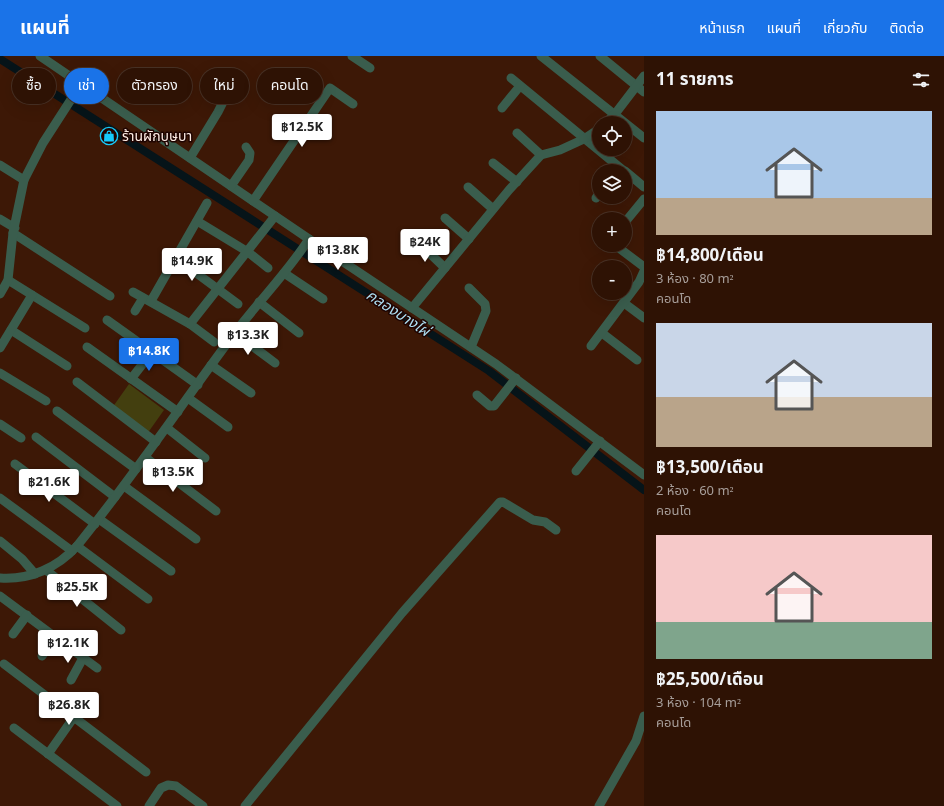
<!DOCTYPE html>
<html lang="th">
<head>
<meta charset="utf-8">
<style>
  body { margin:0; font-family:Georgia,"Noto Sans Thai",serif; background:#3a2013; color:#f1f3f6; height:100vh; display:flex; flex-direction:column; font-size:15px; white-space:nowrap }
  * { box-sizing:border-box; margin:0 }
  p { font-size:13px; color:#a79e9a }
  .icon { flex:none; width:22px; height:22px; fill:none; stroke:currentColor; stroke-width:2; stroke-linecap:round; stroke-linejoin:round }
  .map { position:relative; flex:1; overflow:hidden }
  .drawer { display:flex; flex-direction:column; background:#2e1204; width:300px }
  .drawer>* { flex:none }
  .banner { position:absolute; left:12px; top:12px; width:380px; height:36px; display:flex; gap:8px }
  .controls { position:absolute; left:592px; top:60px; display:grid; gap:8px }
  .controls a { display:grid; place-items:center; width:40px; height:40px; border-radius:50%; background:#2e1204; box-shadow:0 4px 16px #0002,0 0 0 1px #493226; font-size:20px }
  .price { position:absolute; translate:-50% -34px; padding:0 9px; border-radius:4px; background:#fff; color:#222; font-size:13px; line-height:26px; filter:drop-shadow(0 1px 2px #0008) }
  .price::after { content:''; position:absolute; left:50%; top:24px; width:12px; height:9px; margin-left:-6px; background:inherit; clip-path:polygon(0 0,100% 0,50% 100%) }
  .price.current { background:#1a73e8; color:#fff }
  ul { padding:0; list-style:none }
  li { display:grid; align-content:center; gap:8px; height:212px; padding:0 12px }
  li span { display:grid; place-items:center; height:124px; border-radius:0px; color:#555 }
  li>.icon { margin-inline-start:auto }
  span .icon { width:72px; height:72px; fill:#fffc; stroke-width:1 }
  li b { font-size:17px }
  h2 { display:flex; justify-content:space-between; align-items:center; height:48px; padding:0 12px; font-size:17px }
  .pill { padding:0 14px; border-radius:18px; background:#2e1204; box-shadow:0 4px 16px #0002,0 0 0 1px #493226; font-size:14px; line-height:36px }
  .pill.current { background:#1a73e8; color:#fff }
  header { display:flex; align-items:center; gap:24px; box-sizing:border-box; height:56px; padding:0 20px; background:#1a73e8; color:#fff }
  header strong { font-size:19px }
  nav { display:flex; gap:22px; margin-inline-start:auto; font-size:14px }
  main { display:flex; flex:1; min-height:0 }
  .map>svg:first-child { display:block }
  .green { fill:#433f0f }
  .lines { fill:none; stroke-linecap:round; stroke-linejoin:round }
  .canal { stroke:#061419; stroke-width:8 }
  .minor { stroke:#3a5d4d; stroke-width:9 }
  .labels { text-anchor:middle; stroke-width:3; stroke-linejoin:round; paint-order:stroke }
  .poi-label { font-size:14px; fill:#feede5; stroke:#1f0400; text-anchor:start }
  .water-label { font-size:15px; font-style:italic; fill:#addef1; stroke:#1f0400 }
</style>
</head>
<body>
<header>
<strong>แผนที่</strong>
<nav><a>หน้าแรก</a><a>แผนที่</a><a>เกี่ยวกับ</a><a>ติดต่อ</a></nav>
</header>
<main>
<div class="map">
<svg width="644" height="750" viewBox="0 0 644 750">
  <rect width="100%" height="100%" fill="#3d1806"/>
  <!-- green -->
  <polygon class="green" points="129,328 164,354 147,378 112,352"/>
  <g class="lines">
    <!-- canal -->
    <polyline class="canal" points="0,3 489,315 644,434"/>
    <!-- minor -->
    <g class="minor">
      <polyline points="40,0 309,183 496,308 644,419"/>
      <polyline points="352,0 370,12"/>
      <polyline points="541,0 644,82"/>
      <polyline points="600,0 644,36"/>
      <polyline points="511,22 624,115"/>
      <polyline points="502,52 520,30"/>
      <polyline points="605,67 615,58 644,20"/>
      <polyline points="517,77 541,99"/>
      <polyline points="190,102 218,56 237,18"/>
      <polyline points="493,107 517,126"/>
      <polyline points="0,109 24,124"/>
      <polyline points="625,115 644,131"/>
      <polyline points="231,130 249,104 250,97 246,91"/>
      <polyline points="468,131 493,153"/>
      <polyline points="596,142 599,138"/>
      <polyline points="253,145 330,32 353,48"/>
      <polyline points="445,162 469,183"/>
      <polyline points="0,163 15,172"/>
      <polyline points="197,165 248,196 268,212"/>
      <polyline points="626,165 644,143"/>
      <polyline points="13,177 110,240"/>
      <polyline points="419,187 445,212"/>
      <polyline points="615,189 644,211"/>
      <polyline points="176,202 238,248"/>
      <polyline points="284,217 323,243"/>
      <polyline points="8,224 85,272"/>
      <polyline points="469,232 485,248 486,255 471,291"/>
      <polyline points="133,236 190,268 214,286"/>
      <polyline points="0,238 8,224 13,177 24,124 43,87 81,28"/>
      <polyline points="151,245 207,147"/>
      <polyline points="259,246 299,277"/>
      <polyline points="624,247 644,262"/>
      <polyline points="412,252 509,134 541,99 560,94 584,83 599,73"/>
      <polyline points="135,255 143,242"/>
      <polyline points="107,264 198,329"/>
      <polyline points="190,268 275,160"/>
      <polyline points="11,274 67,310"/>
      <polyline points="235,277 275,307"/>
      <polyline points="602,277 637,304"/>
      <polyline points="591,290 639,226 644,215"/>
      <polyline points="87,291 178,356"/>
      <polyline points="0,292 32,239"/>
      <polyline points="211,309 251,337"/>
      <polyline points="0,317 46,345"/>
      <polyline points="131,323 152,296"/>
      <polyline points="77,326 156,386"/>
      <polyline points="477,339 490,350 494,350 516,322"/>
      <polyline points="188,342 228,371"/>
      <polyline points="57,355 136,413"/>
      <polyline points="0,368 21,382"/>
      <polyline points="167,372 205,402"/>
      <polyline points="36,381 115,441"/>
      <polyline points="145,401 216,455"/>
      <polyline points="15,408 95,468"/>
      <polyline points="576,415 600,385"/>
      <polyline points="124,430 196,483"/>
      <polyline points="0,442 72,495"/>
      <polyline points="99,463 171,515"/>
      <polyline points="0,485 22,503 35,518"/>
      <polyline points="77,490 148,543"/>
      <polyline points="46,514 121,574"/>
      <path d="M0,522c30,2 57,-10 77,-32 55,-68 104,-141 157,-212 24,-32 53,-61 75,-95"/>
      <polyline points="0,540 97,612"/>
      <polyline points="13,578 27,559"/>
      <polyline points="42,600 55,581"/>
      <polyline points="4,608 146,716"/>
      <polyline points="71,624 83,602"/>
      <polyline points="14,672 117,750"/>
      <polyline points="48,698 74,661"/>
      <polyline points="149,750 161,732 168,729 176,730 203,750"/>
      <polyline points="245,750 402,557 500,446 503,446 533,464 545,466 556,474"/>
      <polyline points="599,750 636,685 644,660"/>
    </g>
  </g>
  <!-- icons -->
  <defs>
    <symbol id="shop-ring" viewBox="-11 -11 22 22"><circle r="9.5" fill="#1f0400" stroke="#16cafb" stroke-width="1.5"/><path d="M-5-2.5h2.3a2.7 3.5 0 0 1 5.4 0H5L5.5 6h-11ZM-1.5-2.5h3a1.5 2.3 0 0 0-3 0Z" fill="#16cafb"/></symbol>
  </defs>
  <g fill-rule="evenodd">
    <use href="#shop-ring" x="99" y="70" width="20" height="20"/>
  </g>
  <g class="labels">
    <!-- poi labels -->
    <g class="poi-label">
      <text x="122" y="85">ร้านผักบุษบา</text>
    </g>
    <!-- water labels -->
    <g class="water-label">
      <text transform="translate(398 257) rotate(33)" y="5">คลองบางไผ่</text>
    </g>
  </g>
</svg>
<div class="controls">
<a><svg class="icon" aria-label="locate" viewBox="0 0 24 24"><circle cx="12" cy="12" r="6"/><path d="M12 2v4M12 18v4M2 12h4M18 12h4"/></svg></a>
<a><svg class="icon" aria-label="layers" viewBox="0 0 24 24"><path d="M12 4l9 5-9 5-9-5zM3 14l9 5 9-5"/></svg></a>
<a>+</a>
<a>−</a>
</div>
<b class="price" style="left:302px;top:92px">฿12.5K</b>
<b class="price" style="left:425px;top:207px">฿24K</b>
<b class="price" style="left:338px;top:215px">฿13.8K</b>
<b class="price" style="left:192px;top:226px">฿14.9K</b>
<b class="price" style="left:248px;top:300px">฿13.3K</b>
<b class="price current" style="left:149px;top:316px">฿14.8K</b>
<b class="price" style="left:173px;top:437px">฿13.5K</b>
<b class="price" style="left:49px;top:447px">฿21.6K</b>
<b class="price" style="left:77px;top:552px">฿25.5K</b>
<b class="price" style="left:68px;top:608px">฿12.1K</b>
<b class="price" style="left:69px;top:670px">฿26.8K</b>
<div class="banner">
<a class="pill">ซื้อ</a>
<a class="pill current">เช่า</a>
<a class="pill">ตัวกรอง</a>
<a class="pill">ใหม่</a>
<a class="pill">คอนโด</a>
</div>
</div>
<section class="drawer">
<h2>11 รายการ<svg class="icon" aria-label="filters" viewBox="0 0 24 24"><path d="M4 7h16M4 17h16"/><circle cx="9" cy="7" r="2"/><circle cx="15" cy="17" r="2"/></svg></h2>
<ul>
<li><span style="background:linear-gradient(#a9c7e8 70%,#b9a48a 0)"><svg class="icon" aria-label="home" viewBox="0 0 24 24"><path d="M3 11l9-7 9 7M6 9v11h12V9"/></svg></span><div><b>฿14,800/เดือน</b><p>3 ห้อง · 80 m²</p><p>คอนโด</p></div></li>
<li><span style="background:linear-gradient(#c9d6e8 60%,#b9a48a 0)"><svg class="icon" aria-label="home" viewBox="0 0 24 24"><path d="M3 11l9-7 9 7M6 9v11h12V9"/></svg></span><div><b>฿13,500/เดือน</b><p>2 ห้อง · 60 m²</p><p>คอนโด</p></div></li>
<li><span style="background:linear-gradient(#f6c9c9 70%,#7fa58c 0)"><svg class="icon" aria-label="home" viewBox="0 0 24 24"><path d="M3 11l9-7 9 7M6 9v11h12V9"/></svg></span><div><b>฿25,500/เดือน</b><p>3 ห้อง · 104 m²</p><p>คอนโด</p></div></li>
</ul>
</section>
</main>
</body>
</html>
